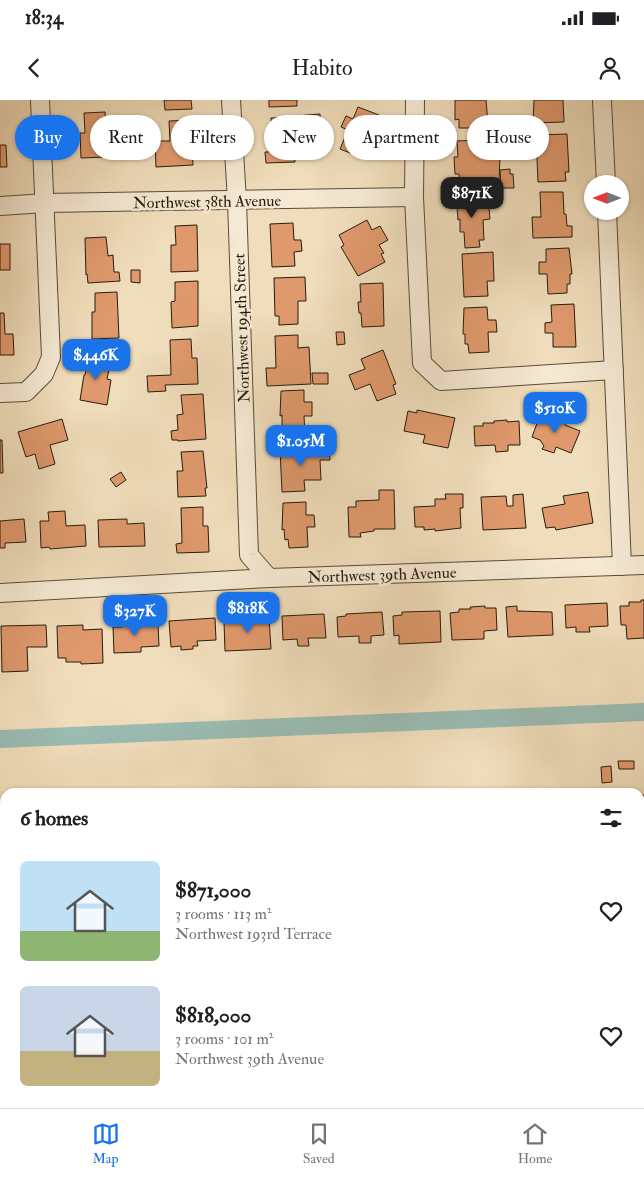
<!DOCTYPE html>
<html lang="en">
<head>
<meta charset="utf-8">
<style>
  body { margin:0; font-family:"IM FELL Double Pica",serif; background:#f2f2f2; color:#202124; height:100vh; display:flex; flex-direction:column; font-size:19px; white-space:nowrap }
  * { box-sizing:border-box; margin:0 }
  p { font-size:16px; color:#757577 }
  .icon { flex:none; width:28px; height:28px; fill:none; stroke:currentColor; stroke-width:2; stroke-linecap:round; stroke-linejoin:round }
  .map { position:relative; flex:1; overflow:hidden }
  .details { position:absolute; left:0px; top:688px; width:645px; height:321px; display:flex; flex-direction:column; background:#fff; border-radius:15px 15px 0 0; box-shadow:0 1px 4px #0004 }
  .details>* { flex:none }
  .top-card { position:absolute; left:15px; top:15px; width:615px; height:45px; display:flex; gap:10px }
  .needle { width:32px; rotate:270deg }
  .controls { position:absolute; left:584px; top:75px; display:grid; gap:10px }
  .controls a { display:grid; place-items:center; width:45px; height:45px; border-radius:50%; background:#fff; box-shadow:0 1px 4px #0004; font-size:25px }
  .price { position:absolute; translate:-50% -42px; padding:0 11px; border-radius:10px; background:#1a73e8; color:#fff; font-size:16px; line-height:32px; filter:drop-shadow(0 1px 2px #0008) }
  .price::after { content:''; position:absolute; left:50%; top:30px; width:15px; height:11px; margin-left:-8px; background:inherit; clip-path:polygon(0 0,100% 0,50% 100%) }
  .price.active { background:#222; color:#fff }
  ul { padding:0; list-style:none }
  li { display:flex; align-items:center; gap:15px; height:125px; padding:0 20px }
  li span { display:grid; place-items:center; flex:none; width:140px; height:100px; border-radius:8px; color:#555 }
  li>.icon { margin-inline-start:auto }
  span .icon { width:60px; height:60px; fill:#fffc; stroke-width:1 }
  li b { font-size:21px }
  h2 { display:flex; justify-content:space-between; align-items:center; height:60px; padding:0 20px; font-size:21px }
  .pill { padding:0 18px; border-radius:22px; background:#fff; box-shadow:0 1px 4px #0004; font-size:18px; line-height:45px }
  .pill.active { background:#1a73e8; color:#fff }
  .status { display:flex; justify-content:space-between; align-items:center; height:35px; padding:0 25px; background:#fff; direction:ltr }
  .status svg { height:14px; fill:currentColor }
  header { display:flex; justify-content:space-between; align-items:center; height:65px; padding:0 20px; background:#fff; font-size:22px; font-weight:600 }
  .menu { display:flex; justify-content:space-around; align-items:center; height:70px; border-top:1px solid #e0e0e0; background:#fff; font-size:14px; color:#757577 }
  .menu a { display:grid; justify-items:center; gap:2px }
  .menu .active { color:#1a73e8 }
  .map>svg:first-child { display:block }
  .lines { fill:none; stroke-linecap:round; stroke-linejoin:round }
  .canal { stroke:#9abbb3; stroke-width:18 }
  .building { fill:#df996c; stroke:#271c0e }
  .street-casing { stroke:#594c39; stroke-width:20 }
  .street { stroke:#f5e9d3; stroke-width:18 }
  .labels { text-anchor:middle; stroke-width:5; stroke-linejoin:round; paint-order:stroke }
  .street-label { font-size:16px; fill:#271c0e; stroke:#f5e9d3 }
</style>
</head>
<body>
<div class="status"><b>18:34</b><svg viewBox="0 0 49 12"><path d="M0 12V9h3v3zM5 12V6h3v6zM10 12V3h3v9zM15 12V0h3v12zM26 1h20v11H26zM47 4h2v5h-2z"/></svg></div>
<header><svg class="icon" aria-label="back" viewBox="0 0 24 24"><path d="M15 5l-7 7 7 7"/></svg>Habito<svg class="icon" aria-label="person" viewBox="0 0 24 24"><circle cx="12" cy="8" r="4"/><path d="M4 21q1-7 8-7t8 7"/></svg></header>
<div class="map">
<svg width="644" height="1008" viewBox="0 0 644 1008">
  <rect width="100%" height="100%" fill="#f0ddbb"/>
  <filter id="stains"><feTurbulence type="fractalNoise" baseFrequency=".004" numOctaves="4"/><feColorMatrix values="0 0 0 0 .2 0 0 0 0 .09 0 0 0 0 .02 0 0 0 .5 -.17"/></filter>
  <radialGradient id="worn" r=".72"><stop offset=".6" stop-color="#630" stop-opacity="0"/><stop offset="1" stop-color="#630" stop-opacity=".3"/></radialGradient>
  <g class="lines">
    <!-- canal -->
    <polyline class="canal" points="0,639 644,612"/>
  </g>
  <!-- building -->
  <g class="building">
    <polygon points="164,0 191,0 192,9 165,10"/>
    <polygon points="269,0 297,0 297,6 269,7"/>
    <polygon points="455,0 486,0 488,24 479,25 479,28 459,28 459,19 455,20"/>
    <polygon points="534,0 563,0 564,22 533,23"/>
    <polygon points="358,7 379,15 371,39 369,38 365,49 362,48 358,56 340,49 348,30 341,27 346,16 353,19"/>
    <polygon points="105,12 108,57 81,58 80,33 85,33 84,13"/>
    <polygon points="320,14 321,36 298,37 296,16"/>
    <polygon points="294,17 295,62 266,63 265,52 269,52 270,39 272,39 271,18"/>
    <polygon points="191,20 193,65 156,67 155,41 170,41 169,21"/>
    <polygon points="567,34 569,72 565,72 566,81 538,82 536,35"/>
    <polygon points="481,40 482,57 500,56 499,82 495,82 495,89 461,90 459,74 455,74 454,57 458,57 457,41"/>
    <polygon points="0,45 6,45 7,67 0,67"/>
    <polygon points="510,69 510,74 513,74 514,88 501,88 500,70"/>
    <polygon points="540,92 563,92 564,114 566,114 567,126 572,126 572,137 533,138 532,117 541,117"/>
    <polygon points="482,94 483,108 489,107 490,119 483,120 484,140 479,140 480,147 465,148 464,132 460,132 460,119 458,120 457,107 460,107 459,96"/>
    <polygon points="367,120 372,130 380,126 388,140 379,145 384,153 381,154 385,162 358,176 341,147 344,145 339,135"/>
    <polygon points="293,123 294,140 301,140 302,151 294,152 295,166 272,167 270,124"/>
    <polygon points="197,125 198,171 171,172 171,145 176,145 175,126"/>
    <polygon points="106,137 108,156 113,155 114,172 119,172 120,181 88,183 87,174 86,175 85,138"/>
    <rect x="0" y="144" width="10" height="26"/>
    <polygon points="569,148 572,174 570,174 570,184 567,184 567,193 548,194 547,174 539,174 539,162 546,162 546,149"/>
    <polygon points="493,152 494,181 487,181 488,196 464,197 462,154"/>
    <polygon points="131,170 140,170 140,183 131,182"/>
    <polygon points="305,177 306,201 298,201 298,224 279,225 279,216 275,216 274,178"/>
    <polygon points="198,181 198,226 172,228 171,202 175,201 175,182"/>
    <polygon points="383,183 384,226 362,227 361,213 359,213 358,202 361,202 360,184"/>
    <polygon points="117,192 119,238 92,239 92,212 95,212 95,193"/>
    <polygon points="574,204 576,247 553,247 553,233 545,233 545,223 552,222 551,205"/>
    <polygon points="487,207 488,220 496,220 497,232 488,232 489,252 469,253 468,244 465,244 465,234 463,234 464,208"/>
    <polygon points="0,213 4,213 5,234 13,234 14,255 0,255"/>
    <polygon points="336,232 344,232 345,244 337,245"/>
    <polygon points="298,235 298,248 309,247 311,284 267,286 266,268 276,268 275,236"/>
    <polygon points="191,239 192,258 197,258 198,284 165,285 166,291 148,292 147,276 171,275 170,240"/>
    <polygon points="383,250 396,284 393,285 396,294 377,301 370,284 355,290 349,275 365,269 361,259"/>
    <polygon points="89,256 111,260 107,279 111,280 107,305 80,300 84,275 85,275"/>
    <polygon points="312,273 328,273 328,284 313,284"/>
    <polygon points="304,290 304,302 312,302 312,316 304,316 305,335 286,336 285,327 282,327 282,315 280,316 281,291"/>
    <polygon points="203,294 206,339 178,341 178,340 172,340 171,331 178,330 177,315 183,314 181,295"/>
    <polygon points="417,310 455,318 448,348 423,343 425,335 404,331 408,311 417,313"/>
    <polygon points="540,315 548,318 549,315 566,322 565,325 580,331 571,353 556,347 554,353 542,349 544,346 540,340 532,337"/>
    <polygon points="62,319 68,340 50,345 55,364 39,369 35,354 26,357 18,332"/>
    <polygon points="507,320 507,322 519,321 520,345 508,345 508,351 496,352 495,345 475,346 474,326 483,326 483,323 494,323 494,321"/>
    <polygon points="0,340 2,340 3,373 0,373"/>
    <polygon points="329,347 330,360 320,360 321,380 304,380 305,391 282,392 280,349"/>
    <polygon points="203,351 207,388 205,388 206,396 178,397 177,371 183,371 181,352"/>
    <polygon points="121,372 126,380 116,387 110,379"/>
    <polygon points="379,390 394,390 395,429 374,429 374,431 360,433 361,437 349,437 348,407 356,407 356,401 379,400"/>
    <polygon points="588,392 593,423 556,430 555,427 546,428 542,408 565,404 563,396"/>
    <polygon points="445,394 463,394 463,408 460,408 461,428 435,431 435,429 424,430 424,427 415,427 414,407 435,406 435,399 446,399"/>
    <polygon points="523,394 526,428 483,430 481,397 506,396 507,406 513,406 513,395"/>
    <polygon points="306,402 306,415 314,415 315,427 307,427 308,447 289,448 288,439 285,440 284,429 282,430 283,403"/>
    <polygon points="203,407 203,426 208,426 209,452 177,453 176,444 182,443 181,408"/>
    <polygon points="65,411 66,426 85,425 86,446 50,449 49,447 41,448 40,421 49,421 48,412"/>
    <polygon points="24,419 26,442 5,443 5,448 0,448 0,421"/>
    <polygon points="127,419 127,424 144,423 145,446 99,447 98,420"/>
    <polygon points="641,500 644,500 644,538 627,539 626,525 621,525 620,506 629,506 629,502 641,502"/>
    <polygon points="607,503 608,526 589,527 590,532 576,532 576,527 566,528 565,505"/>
    <polygon points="485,506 485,508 496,508 497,530 484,531 484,539 452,540 450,513 459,512 459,509 471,509 470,507"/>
    <polygon points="517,506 517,511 552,512 553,535 508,537 506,507"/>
    <polygon points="440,511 441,542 399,544 399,535 394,536 393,516 402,515 402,512"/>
    <polygon points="382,512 384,535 371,536 371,543 359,543 359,536 338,537 337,517 346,516 346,514"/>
    <polygon points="324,514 326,538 308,538 309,546 298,546 297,539 283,540 282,516"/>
    <polygon points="258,515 258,518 269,517 271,549 225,551 224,522 233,522 233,519 245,518 245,516"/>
    <polygon points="215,518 216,540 197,541 198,546 193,546 193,549 181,550 181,546 171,547 169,521"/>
    <polygon points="122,524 158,524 159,546 141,547 141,552 114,553 113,527 122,527"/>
    <polygon points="46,525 47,547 27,547 28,571 2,572 1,526"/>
    <polygon points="83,525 83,530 102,529 103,563 81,564 81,562 66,562 66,558 58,558 57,526"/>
    <polygon points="618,661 634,661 634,669 619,669"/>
    <polygon points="611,666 612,682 602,683 601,667"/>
    <rect x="640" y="695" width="4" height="30"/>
    <polygon points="5,709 5,754 0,755 0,711"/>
    <polygon points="640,806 644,806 644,833 642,826 641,826"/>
    <rect x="170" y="1004" width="23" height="4"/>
    <polygon points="272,1004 304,1004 305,1008 272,1008"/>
    <polygon points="361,1004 392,1004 392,1008 362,1008"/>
    <polygon points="478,1004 511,1004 509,1008 477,1008"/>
    <polygon points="548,1004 584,1004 586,1008 550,1008"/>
  </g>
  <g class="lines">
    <defs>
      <g id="street">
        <polyline points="231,0 237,101 249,455 269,478"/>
        <polyline points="415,0 414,97 422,263 441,281 614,270"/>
        <polyline points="602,0 606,84"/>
        <polyline points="0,106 45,103 414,97"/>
        <polyline points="607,111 622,466"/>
        <polyline points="0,293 26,292 44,274 51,257 40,0"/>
        <polyline points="0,493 269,478 644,465"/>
        <polyline points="640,765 644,765"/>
        <path d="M5,812c-5,16 -4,33 0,50"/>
        <polyline points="640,953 644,953"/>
        <polyline points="31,1004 31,1008"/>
        <polyline points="234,1004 234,1008"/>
        <polyline points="431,1004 431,1008"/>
        <polyline points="630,1004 630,1008"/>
      </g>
    </defs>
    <!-- street casing -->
    <use href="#street" class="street-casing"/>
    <!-- street -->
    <use href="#street" class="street"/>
  </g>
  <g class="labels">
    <!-- street labels -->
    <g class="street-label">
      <text transform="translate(207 101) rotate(-1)" y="6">Northwest 38th Avenue</text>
      <text transform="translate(241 228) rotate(-92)" y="6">Northwest 194th Street</text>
      <text transform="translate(382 474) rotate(-2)" y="6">Northwest 39th Avenue</text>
    </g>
  </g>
  <rect width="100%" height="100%" filter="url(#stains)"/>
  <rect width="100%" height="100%" fill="url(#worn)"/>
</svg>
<div class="controls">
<a><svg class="needle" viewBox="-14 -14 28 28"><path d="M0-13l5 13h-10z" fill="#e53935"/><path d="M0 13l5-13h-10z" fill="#757577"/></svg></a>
</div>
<b class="price active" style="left:472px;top:119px">$871K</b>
<b class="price" style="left:96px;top:281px">$446K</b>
<b class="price" style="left:555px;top:334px">$510K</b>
<b class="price" style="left:301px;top:367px">$1.05M</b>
<b class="price" style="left:248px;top:534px">$818K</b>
<b class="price" style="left:135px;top:537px">$327K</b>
<div class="top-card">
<a class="pill active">Buy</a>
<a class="pill">Rent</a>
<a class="pill">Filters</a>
<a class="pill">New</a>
<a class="pill">Apartment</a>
<a class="pill">House</a>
</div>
<section class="details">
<h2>6 homes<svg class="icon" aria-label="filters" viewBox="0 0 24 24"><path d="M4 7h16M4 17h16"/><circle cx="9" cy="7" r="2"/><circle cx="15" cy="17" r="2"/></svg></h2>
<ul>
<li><span style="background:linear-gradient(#bfe0f5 70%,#8fb573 0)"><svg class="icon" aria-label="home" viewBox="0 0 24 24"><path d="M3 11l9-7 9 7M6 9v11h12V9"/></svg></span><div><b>$871,000</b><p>3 rooms · 113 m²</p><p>Northwest 193rd Terrace</p></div><svg class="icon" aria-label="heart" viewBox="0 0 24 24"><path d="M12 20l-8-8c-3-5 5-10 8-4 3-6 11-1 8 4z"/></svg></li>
<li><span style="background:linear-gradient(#c9d6e8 65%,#c2b280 0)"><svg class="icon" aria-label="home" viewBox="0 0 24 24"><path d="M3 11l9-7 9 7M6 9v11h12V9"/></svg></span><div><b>$818,000</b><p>3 rooms · 101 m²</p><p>Northwest 39th Avenue</p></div><svg class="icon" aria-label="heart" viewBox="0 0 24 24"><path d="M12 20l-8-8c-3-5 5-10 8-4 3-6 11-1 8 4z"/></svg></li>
</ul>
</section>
</div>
<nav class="menu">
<a class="active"><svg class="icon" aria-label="map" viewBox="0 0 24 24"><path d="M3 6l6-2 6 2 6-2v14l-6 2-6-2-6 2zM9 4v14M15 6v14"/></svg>Map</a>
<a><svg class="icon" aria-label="saved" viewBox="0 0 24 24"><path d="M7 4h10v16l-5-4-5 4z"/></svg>Saved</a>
<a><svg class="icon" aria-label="home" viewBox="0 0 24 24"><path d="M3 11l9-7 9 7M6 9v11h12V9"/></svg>Home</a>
</nav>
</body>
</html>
